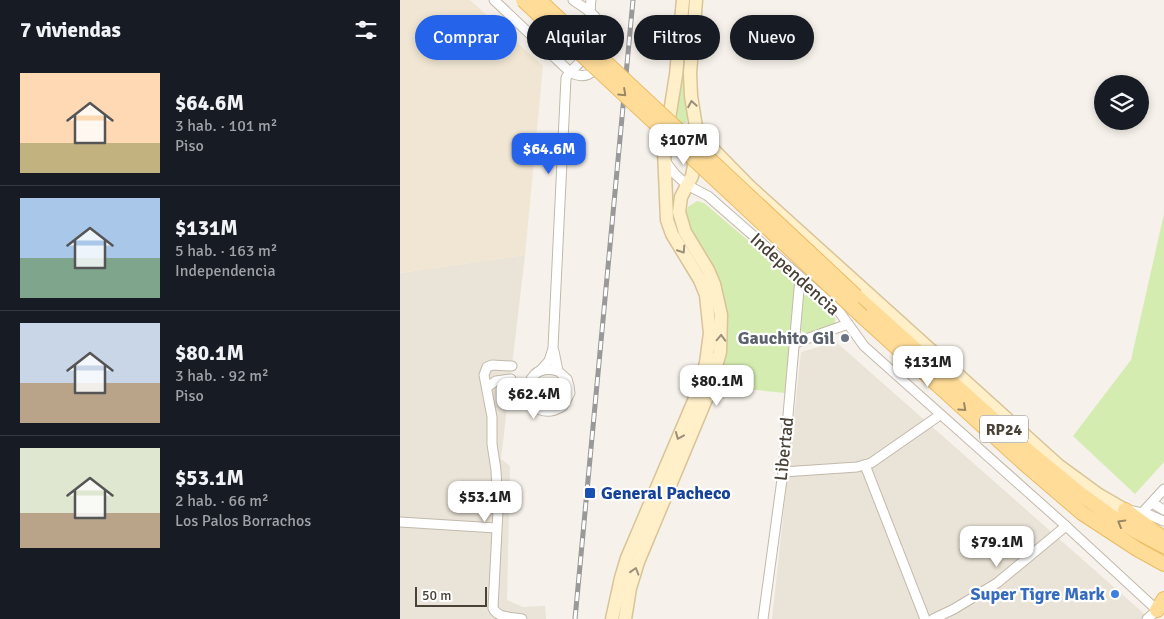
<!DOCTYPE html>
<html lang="es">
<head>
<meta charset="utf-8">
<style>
  body { margin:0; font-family:Signika,sans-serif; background:#242831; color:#f1f3f6; height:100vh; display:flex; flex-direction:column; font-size:19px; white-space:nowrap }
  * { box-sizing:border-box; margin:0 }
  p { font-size:16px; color:#9ea1a6 }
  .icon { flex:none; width:28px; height:28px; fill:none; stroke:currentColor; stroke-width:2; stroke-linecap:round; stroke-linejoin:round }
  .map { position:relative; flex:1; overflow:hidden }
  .side { display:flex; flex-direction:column; background:#171b24; width:400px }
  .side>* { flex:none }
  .hud { position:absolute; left:15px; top:15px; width:475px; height:45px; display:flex; gap:10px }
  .buttons { position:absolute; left:694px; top:75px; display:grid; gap:10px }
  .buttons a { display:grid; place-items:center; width:55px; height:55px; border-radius:50%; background:#171b24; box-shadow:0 2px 8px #0003; font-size:25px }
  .scale { position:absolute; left:15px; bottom:12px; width:72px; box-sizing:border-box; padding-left:5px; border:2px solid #4a4237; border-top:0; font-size:14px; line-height:18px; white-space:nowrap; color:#4a4237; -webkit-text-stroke:4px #fff; paint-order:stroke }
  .price { position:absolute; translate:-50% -42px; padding:0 11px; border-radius:10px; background:#fff; color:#222; font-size:16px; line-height:32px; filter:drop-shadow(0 1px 2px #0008) }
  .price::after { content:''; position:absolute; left:50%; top:30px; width:15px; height:11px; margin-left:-8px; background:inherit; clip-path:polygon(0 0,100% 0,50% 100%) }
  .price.active { background:#2563eb; color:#fff }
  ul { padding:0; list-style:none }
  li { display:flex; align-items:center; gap:15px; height:125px; padding:0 20px }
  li+li { border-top:1px solid #363941 }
  li span { display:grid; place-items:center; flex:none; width:140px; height:100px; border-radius:0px; color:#555 }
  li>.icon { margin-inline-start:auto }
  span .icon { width:60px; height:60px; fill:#fffc; stroke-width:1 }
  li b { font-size:21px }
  h2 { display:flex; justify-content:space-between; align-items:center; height:60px; padding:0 20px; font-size:21px }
  .pill { padding:0 18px; border-radius:22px; background:#171b24; box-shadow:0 2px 8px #0003; font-size:18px; line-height:45px }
  .pill.active { background:#2563eb; color:#fff }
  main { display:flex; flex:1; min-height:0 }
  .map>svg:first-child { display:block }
  .residential { fill:#eae3d7 }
  .education { fill:#f0e6d3 }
  .green { fill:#d4ecb0 }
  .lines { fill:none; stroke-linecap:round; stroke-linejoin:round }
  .street-casing { stroke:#c2b9ab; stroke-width:11 }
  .secondary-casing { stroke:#d8c497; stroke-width:15 }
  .primary-casing { stroke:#ecbb62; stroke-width:16 }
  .street { stroke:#fff; stroke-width:9 }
  .secondary { stroke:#fff0ca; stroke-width:12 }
  .primary { stroke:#fd9; stroke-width:14 }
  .rail-casing { stroke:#999; stroke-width:5 }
  .rail { stroke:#fff; stroke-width:3; stroke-dasharray:9; stroke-linecap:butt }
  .primary-bridge-casing { stroke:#ecbb62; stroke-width:16; stroke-linecap:butt }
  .primary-bridge { stroke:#fd9; stroke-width:14 }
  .oneway { stroke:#9b8863 }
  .oneway2 { stroke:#9b9079 }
  .worship-dot { fill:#6b7280; stroke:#fff; stroke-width:2 }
  .transit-dot { fill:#1a4fb4; stroke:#fff; stroke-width:2 }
  .shop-dot { fill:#3f7fe0; stroke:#fff; stroke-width:2 }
  .labels { text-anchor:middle; stroke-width:4.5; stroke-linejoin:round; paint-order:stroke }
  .shield { fill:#fff; stroke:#807b73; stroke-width:1 }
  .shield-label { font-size:16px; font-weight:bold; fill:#4a4237 }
  .street-label { font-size:18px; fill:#4a4237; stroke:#fff }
  .worship-label { font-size:18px; font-weight:bold; fill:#5b616d; stroke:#fff; text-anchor:end }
  .transit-label { font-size:18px; font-weight:bold; fill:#164399; stroke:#fff; text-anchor:start }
  .shop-label { font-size:18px; font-weight:bold; fill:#366cbe; stroke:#fff; text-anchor:end }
</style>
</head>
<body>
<main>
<section class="side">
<h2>7 viviendas<svg class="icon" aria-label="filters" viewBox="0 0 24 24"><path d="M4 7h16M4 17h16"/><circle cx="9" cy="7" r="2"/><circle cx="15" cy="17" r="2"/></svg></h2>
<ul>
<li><span style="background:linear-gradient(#ffd9b3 70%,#c2b280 0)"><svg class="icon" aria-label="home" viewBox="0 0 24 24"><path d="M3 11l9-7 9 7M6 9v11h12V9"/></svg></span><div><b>$64.6M</b><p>3 hab. · 101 m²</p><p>Piso</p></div></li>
<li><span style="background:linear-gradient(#a9c7e8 60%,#7fa58c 0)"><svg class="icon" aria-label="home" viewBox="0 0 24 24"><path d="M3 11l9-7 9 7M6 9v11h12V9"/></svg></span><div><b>$131M</b><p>5 hab. · 163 m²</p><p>Independencia</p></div></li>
<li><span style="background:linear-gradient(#c9d6e8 60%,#b9a48a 0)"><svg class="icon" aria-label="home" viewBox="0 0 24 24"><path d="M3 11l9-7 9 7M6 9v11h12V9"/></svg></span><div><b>$80.1M</b><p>3 hab. · 92 m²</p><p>Piso</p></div></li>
<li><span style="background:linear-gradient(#dfe7d0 65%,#b9a48a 0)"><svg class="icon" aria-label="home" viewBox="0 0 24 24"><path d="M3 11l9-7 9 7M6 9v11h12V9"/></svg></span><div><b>$53.1M</b><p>2 hab. · 66 m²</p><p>Los Palos Borrachos</p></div></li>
</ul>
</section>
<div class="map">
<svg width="764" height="619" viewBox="0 0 764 619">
  <rect width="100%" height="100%" fill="#f6f1ea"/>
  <!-- residential -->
  <g class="residential">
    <polygon points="125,255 101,459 110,466 107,600 123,607 145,606 146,619 0,619 0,273"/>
    <polygon points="436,342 750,619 372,619 401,352"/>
  </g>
  <!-- education -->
  <polygon class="education" points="0,0 70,0 143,66 125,255 0,273"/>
  <!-- green -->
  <g class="green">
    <path d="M288,0h2c-3,40 -10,79 -2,119l-3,4h-11z"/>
    <polygon points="297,201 304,203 390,276 395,286 395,291 385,393 317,386 326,347 327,332 325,312 288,220 286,213 288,207"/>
    <polygon points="764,214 764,462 735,494 673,436 731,360"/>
    <polygon points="406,295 411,296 435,317 435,323 431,326 408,334 401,331 403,296"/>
  </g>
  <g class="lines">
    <defs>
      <g id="street">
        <path d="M94,0l76,72c28,16 40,-25 31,-46 -5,-12 -18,-19 -28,-26"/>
        <polyline points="265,161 275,174 287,185 308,196 438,310 464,346 666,526 757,610"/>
        <polyline points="395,343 448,324"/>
        <path d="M154,351l4,20 9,8 2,7 1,7 -7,13c-40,25 -49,-48 -5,-35"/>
        <path d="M112,366l-20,-1 -5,2 -3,8 8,42v27l4,26 2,40 -5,98c4,10 19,9 29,11"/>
        <path d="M140,371l9,-10 4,-13 13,-270c6,-11 18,-16 22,-27 7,-16 0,-34 3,-51"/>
        <polyline points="87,387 96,381 111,379"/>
        <polyline points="465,465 525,619"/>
        <polyline points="383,472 457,467 471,463 540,415"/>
        <polyline points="752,503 764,510"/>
        <polyline points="728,510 747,514 764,521"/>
        <polyline points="742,513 764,489"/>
        <polyline points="0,522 96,528"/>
        <polyline points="363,619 383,472 400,278"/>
        <polyline points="533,619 554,609 597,583 666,526"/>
        <polyline points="747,619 757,610 761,609"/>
      </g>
      <g id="secondary">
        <polyline points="294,132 297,133 349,186 658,465 699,495 725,510"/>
        <polyline points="212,619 221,578 227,558 296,396 306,363 310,333 306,295 300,280 272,234 267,220 264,150 276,75 283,0"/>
        <polyline points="225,619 230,588 238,562 309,392 320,352 321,315 314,284 308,270 285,232 279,212 281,197 292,176 296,155 297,133 291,96 290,73 296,0"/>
      </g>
      <g id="primary">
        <polyline points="456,296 634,456 679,493 719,522 764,546"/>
        <polyline points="462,316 626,465 682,513 737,549 764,564"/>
        <polyline points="725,510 763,538"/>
        <polyline points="757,610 764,599"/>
      </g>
    </defs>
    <!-- street casing -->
    <use href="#street" class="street-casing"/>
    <!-- secondary casing -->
    <use href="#secondary" class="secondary-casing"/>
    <!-- primary casing -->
    <use href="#primary" class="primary-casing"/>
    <!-- street -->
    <use href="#street" class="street"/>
    <!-- secondary -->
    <use href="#secondary" class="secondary"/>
    <!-- primary -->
    <use href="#primary" class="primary"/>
    <defs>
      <polyline id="rail" points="175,619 233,0"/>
    </defs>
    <!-- rail casing -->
    <use href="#rail" class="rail-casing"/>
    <!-- rail -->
    <use href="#rail" class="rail"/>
    <defs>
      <g id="primary-bridge">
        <polyline points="123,0 462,316"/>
        <polyline points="139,0 456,296"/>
      </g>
    </defs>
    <!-- primary-bridge casing -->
    <use href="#primary-bridge" class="primary-bridge-casing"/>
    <!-- primary-bridge -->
    <use href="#primary-bridge" class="primary-bridge"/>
  </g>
  <!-- one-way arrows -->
  <defs><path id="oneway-chevron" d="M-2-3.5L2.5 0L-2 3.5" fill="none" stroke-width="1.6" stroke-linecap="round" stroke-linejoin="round" transform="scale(1.25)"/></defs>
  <g class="oneway">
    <use href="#oneway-chevron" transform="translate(223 93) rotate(43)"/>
    <use href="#oneway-chevron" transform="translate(563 408) rotate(42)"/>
    <use href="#oneway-chevron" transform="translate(721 523) rotate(-150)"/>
  </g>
  <g class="oneway2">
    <use href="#oneway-chevron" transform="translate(292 104) rotate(-100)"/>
    <use href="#oneway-chevron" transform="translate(282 250) rotate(57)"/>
    <use href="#oneway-chevron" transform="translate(321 338) rotate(-88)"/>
    <use href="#oneway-chevron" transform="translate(279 436) rotate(113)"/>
    <use href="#oneway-chevron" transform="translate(235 571) rotate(-73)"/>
  </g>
  <!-- markers -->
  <circle class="worship-dot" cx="445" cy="338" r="5"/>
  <rect class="transit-dot" x="184" y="487" width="12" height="12" rx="2.5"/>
  <circle class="shop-dot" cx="715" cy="594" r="5"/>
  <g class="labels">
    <!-- shield labels -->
    <rect class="shield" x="580" y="415.5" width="48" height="27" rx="4"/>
    <g class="shield-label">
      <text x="604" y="435">RP24</text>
    </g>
    <!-- street labels -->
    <g class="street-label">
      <text transform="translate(395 274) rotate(42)" y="6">Independencia</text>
      <text transform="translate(384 449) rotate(-84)" y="6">Libertad</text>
    </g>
    <!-- worship labels -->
    <g class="worship-label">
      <text x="435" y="344">Gauchito Gil</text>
    </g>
    <!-- transit labels -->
    <g class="transit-label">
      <text x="201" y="499">General Pacheco</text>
    </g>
    <!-- shop labels -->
    <g class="shop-label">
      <text x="705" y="600">Super Tigre Mark</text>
    </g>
  </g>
</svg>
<div class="buttons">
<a><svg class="icon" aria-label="layers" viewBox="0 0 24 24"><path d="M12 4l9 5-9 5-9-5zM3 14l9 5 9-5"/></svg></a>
</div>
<div class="scale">50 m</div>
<b class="price" style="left:284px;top:166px">$107M</b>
<b class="price active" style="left:149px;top:175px">$64.6M</b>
<b class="price" style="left:528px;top:388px">$131M</b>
<b class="price" style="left:317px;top:407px">$80.1M</b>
<b class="price" style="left:134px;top:420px">$62.4M</b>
<b class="price" style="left:85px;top:523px">$53.1M</b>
<b class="price" style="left:597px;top:568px">$79.1M</b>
<div class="hud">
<a class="pill active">Comprar</a>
<a class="pill">Alquilar</a>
<a class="pill">Filtros</a>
<a class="pill">Nuevo</a>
</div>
</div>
</main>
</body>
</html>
